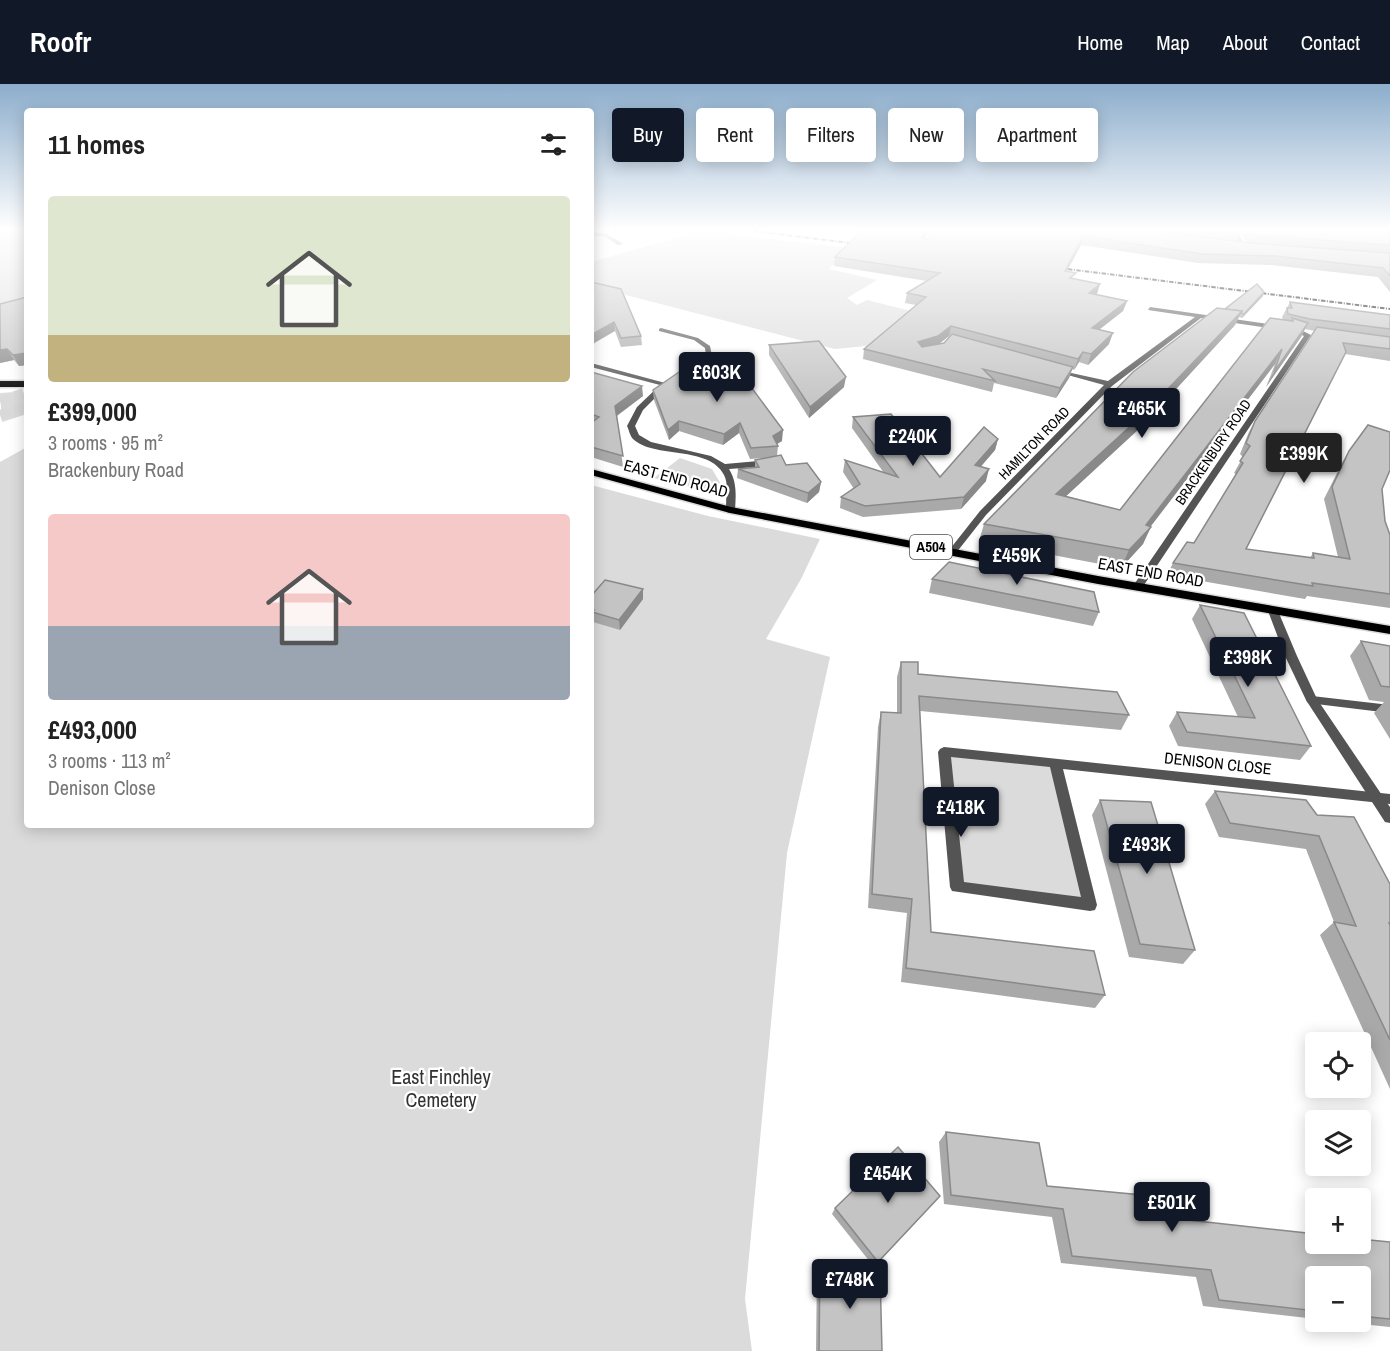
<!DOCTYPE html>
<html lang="en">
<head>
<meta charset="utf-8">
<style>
  body { margin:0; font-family:"Archivo Narrow",sans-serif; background:#f2f2f2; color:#222; height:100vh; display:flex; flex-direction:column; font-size:22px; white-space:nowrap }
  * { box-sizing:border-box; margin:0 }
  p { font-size:20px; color:#767676 }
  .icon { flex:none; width:33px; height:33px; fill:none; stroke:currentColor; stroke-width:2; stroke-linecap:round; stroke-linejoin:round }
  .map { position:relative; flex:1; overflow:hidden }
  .panel { position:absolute; left:24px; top:24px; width:570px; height:720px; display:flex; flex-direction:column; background:#fff; border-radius:6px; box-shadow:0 3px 15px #0003 }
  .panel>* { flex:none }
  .top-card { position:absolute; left:612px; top:24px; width:570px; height:54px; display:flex; gap:12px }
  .fabs { position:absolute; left:1305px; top:948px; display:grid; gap:12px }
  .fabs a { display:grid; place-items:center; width:66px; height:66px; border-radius:6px; background:#fff; box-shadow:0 3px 15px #0003; font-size:30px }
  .price { position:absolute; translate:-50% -51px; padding:0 14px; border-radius:6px; background:#111827; color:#fff; font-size:20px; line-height:39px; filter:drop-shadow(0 2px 3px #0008) }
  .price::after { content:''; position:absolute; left:50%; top:36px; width:18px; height:14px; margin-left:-9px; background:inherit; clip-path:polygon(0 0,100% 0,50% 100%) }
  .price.selected { background:#222; color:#fff }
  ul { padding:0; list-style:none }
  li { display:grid; align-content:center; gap:12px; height:318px; padding:0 24px }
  li span { display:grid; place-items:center; height:186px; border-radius:6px; color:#555 }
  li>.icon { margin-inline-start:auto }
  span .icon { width:108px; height:108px; fill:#fffc; stroke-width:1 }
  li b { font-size:26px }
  h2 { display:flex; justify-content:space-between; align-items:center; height:72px; padding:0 24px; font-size:26px }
  .chip { padding:0 21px; border-radius:6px; background:#fff; box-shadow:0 3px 15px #0003; font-size:21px; line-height:54px }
  .chip.selected { background:#111827; color:#fff }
  header { display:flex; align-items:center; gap:36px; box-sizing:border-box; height:84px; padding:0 30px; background:#111827; color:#fff }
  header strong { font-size:28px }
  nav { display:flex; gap:33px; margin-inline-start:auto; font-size:21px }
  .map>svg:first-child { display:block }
  .green { fill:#dbdbdb }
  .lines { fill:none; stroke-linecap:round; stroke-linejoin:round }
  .trunk-tunnel { stroke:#d9d9d9; stroke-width:10; stroke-dasharray:10 5; stroke-linecap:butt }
  .primary-casing { stroke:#dbdbdb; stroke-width:3 }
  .minor { fill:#545454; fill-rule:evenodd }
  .tertiary { fill:#545454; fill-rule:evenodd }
  .primary { fill:#000; fill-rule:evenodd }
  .rail { stroke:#000; stroke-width:2; stroke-dasharray:4.5 1.5 1 1.5; stroke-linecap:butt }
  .wall { fill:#a9a9a9; fill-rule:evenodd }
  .shaded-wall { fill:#898989 }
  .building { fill:#c4c4c4; stroke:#898989; stroke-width:1.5 }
  .labels { text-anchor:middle; stroke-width:4.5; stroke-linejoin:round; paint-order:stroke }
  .far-street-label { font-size:14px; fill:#000; stroke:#fff }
  .shield { fill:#fff; stroke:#4c4c4c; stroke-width:1.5 }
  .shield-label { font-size:15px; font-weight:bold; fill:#000 }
  .street-label { font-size:16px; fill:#000; stroke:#fff }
  .near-park-label { font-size:20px; fill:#323232; stroke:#fff }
</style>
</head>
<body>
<header>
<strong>Roofr</strong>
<nav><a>Home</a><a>Map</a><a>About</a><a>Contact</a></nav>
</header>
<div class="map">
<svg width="1390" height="1267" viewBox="0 0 1390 1267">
  <rect width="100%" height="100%" fill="#fff"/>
  <!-- green -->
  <g class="green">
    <rect x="0" y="147" width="27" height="77"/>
    <polygon points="700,147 851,164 829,185 877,196 847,214 857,221 867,216 919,229 866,262 835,265 591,202 591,178"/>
    <polygon points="15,308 27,312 27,330 2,338 0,309"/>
    <polygon points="27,363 27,741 591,741 591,401 708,432 820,455 801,495 766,555 830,573 787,769 745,1215 752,1267 0,1267 0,378"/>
    <polygon points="680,374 712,385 722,402 720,406 713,408 654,394"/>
    <polygon points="944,668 1055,679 1090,821 957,803"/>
  </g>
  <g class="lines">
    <!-- trunk-tunnel -->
    <g class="trunk-tunnel">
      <polyline points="0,317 27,308"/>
      <polyline points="0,331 27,322"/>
    </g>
    <defs>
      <g id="primary">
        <rect x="0" y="297" width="27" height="6"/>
        <polygon points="591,385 731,423 1098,492 1390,542 1390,550 1098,500 730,429 591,391"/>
      </g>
    </defs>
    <!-- primary casing -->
    <use href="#primary" class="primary-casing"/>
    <!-- minor -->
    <g class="minor">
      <polygon points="1231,147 1236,147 1248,165 1244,165"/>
      <polygon points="591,148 607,150 623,160 618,161 604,152 591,152"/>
      <polygon points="1150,223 1297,244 1311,251 1142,504 1134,504 1133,502 1304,252 1295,248 1201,234 1112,302 986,431 956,469 950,469 950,465 980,427 1104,301 1053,287 1053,285 1108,297 1195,233 1148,226"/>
      <polygon points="661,244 698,254 710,262 712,272 734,278 731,280 710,275 692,286 688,286 688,284 706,272 705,264 694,256 659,247 659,245"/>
      <path d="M591,279l78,21 -26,26 -8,16 4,9 12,7 60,14 14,8 45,-4 4,3 -4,3 -41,3c8,13 7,26 6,41l-5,3 -3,-1c-3,-12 3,-25 -3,-37 -15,-30 -70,-16 -91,-36 -3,-3 -4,-9 -6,-13l10,-19 23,-22 -69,-18z"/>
      <polygon points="1312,612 1390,621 1390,629 1308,619 1306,616"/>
      <path d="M944,663l446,47v10l-327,-35 34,136 -2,5 -5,1 -138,-20 -2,-4 -12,-135 2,-3zM951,673l99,10 31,130 -117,-15z"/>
    </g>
    <!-- tertiary -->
    <polygon class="tertiary" points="1273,524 1278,527 1297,572 1317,615 1390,723 1390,739 1385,738 1306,616 1285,572 1268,527"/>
    <!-- primary -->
    <use href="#primary" class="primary"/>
    <!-- rail -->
    <g class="rail">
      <polyline points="754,147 866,161"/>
      <polyline points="1051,183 1390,225"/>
    </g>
  </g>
  <!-- wall -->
  <g class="wall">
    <path d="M861,147h70l-6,7 3,1 6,-8h456v61l-12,-15 -107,-12 -73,-2 -117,-18 -14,26 7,8 23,15 -1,1 31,6 -4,10 -24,19 10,14 -21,21 -9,-3 -5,8 -2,-1 -3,9 -13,20 -62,-15 -2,9 -129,-33 1,-10 52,-44 -11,-2 2,-10 20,-12 -93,-15 1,-9zM1240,150l7,9 -10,-1zM949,252h1l-6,7 -5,1z"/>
    <polygon points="591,198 641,252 642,261 621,263 615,247"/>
    <polygon points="1263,212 1242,234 1239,233 1235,241 1141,343 1066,412 1120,426 1283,236 1282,233 1290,218 1390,231 1390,277 1345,270 1246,465 1310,474 1313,469 1338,473 1324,415 1342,379 1349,367 1382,405 1385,437 1390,451 1390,524 1307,512 1305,515 1167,491 1173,479 1194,459 1236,390 1234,389 1243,373 1240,370 1249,348 1255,337 1315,247 1305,245 1301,253 1266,303 1275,280 1150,442 1143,460 1121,484 979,457 984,440 1225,225"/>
    <polygon points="27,213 27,281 19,282 14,276 0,279 0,220"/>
    <polygon points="769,261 844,303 809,334 769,271"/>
    <polygon points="698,275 782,357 777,360 778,362 777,372 786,381 821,398 819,408 807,419 737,394 738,385 755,384 755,376 765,374 750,375 739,349 723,361 679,347 669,356 654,316 653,306"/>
    <polygon points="591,288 643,312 617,332 623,383 591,373"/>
    <polygon points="853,333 940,393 998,355 995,366 980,383 986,397 961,425 863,433 840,424 841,413 854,405 843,388 845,376 884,389 852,344"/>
    <polygon points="932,495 1099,528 1093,542 929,509"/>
    <polygon points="591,512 643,515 620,546 593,538 593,535 591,534"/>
    <polygon points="1200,521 1311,662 1300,676 1178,662 1169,642 1177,628 1238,633 1192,535"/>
    <polygon points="1361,557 1390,562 1390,655 1374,629 1384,618 1369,616 1350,572"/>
    <polygon points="901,578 918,590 1129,631 1121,646 920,627 931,848 1105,911 1095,924 901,898 907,829 868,824 878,643 881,628 897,629 897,593"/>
    <polygon points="1215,707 1317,731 1390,800 1390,1005 1320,851 1334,838 1306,765 1219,753 1205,720"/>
    <polygon points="1100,716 1195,866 1183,880 1129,873 1092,731"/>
    <polygon points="946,1048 1047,1102 1170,1134 1390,1158 1390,1243 1341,1238 1360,1238 1360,1192 1316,1192 1316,1235 1203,1222 1196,1193 1061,1179 1052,1133 944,1120 939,1058"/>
    <polygon points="940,1112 874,1183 832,1130 835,1124"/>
    <polygon points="820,1180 882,1267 816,1267 817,1185"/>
  </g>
  <!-- shaded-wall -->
  <g class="shaded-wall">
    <polygon points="925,147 931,147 920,160 922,151"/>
    <polygon points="1083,152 1081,161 1062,196 1065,187"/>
    <polygon points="1100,200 1097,210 1085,219 1089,209"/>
    <polygon points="1264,208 1263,212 1242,234 1244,230"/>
    <polygon points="1127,217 1123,227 1088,254 1092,244"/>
    <polygon points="1242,227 1235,241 1141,343 1050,427 1056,410"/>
    <polygon points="614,238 615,247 591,261 591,251"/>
    <polygon points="1308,239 1301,253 1266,303 1274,288"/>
    <polygon points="951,242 949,252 936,262 916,268 918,258"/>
    <polygon points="1113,249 1109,260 1088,281 1091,270"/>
    <polygon points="7,265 14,276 0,279 0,266"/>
    <polygon points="1282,265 1275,280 1148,446 1151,443 1143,460 1121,484 1129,466 1146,441"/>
    <polygon points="1083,268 1079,278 1074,286 1078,275"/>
    <polygon points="27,269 27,281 19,282 13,271"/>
    <polygon points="1073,283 1069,294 1056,314 1060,304"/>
    <polygon points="846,293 844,303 809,334 810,323"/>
    <polygon points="642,302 643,312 616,332 615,322"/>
    <polygon points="679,337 679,347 669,356 668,346"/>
    <polygon points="740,339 739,349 723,361 724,350"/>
    <polygon points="783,346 782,357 772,363 773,352"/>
    <polygon points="998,355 995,366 972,393 975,381"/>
    <polygon points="989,385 986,397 961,425 964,413"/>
    <polygon points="821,398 819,408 807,419 808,409"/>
    <polygon points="643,505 643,515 620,546 619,536"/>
    <polygon points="940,1112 935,1118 874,1183 878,1178"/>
  </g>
  <!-- building -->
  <g class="building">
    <polygon points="861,147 925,147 922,151 922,154 928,155 934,147 1156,147 1250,159 1390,169 1390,192 1383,184 1275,172 1202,170 1083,152 1065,187 1076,189 1070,194 1100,200 1089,209 1127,217 1092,244 1113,249 1091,270 1083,268 1078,275 951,242 938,252 918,258 922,263 944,259 952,250 1073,283 1060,304 983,285 995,297 864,265 926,213 907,209 940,189 835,173"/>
    <polygon points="1211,147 1238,147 1240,150"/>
    <polygon points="1248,147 1390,147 1390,161 1251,151"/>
    <polygon points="591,198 621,205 641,252 621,254 614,238 591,251"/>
    <polygon points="1257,200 1264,208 1244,230 1241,229 1242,227 1225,225"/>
    <polygon points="27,213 27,269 13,271 7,265 0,266 0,220"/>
    <polygon points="1290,218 1390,231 1390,245 1310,235 1288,230 1287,224 1292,224"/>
    <polygon points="1217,224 1242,227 1147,327 1056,410 1120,426 1270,234 1293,237 1292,234 1308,239 1274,288 1282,265 1146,441 1151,443 1129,466 984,440 1133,288"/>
    <polygon points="1317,243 1390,253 1390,265 1343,259 1346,268 1246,465 1314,474 1313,469 1350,475 1332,403 1349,367 1368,341 1390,348 1390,386 1382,405 1385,437 1390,451 1390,510 1312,499 1313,502 1173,479 1187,458 1194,459 1243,379 1240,377 1250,362 1246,359 1255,337"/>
    <polygon points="819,257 846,293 810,323 769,261"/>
    <polygon points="698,275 737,284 783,346 773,352 778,362 751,364 740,339 724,350 679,337 668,346 653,306"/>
    <polygon points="591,288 642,302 615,322 623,372 591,363 591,339 599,333 591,330"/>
    <polygon points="891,330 940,393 984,343 998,355 975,381 989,385 964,413 865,422 841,413 860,400 845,376 898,393 853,333"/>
    <polygon points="781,371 786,381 807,379 821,398 808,409 738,385 759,383 755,376"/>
    <polygon points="949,478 1094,508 1099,528 932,495"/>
    <polygon points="605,496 643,505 619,536 592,528 594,526 591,525 591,512"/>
    <polygon points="1200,521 1244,529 1311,662 1187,648 1177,628 1255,634"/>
    <polygon points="1361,557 1390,562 1390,603 1381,602"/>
    <polygon points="901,578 918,578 918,590 1117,608 1129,631 919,612 931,848 1094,867 1105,911 906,884 912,815 872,810 881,628 901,629"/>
    <polygon points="1215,707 1306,716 1317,731 1354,733 1390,800 1390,839 1389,839 1390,841 1390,956 1334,838 1356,842 1319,752 1230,739"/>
    <polygon points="1100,716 1151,718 1195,866 1140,860"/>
    <polygon points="946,1048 1039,1059 1047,1102 1164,1113 1170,1134 1316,1150 1316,1160 1360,1160 1360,1155 1390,1158 1390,1235 1360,1232 1360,1192 1316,1192 1316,1227 1219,1216 1211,1186 1072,1172 1063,1125 951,1111"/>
    <polygon points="898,1063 940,1112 878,1178 835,1124"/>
    <polygon points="820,1180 880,1188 882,1267 819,1267"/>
  </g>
  <!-- sky -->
  <linearGradient id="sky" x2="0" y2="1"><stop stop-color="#8cadcc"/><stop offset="0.45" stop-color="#fff"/><stop offset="1" stop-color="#fff" stop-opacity="0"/></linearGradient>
  <rect width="1390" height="324" fill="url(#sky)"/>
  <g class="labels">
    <!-- far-street labels -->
    <g class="far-street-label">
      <text transform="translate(1034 359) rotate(-46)" y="5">HAMILTON ROAD</text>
      <text transform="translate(1213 368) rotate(-56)" y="5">BRACKENBURY ROAD</text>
    </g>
    <!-- shield labels -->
    <rect class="shield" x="910" y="451" width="42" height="24" rx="4.5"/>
    <g class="shield-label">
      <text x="931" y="468">A504</text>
    </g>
    <!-- street labels -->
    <g class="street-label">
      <text transform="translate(676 394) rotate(15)" y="6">EAST END ROAD</text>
      <text transform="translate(1151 488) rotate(10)" y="6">EAST END ROAD</text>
      <text transform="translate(1218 679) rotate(6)" y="6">DENISON CLOSE</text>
    </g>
    <!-- near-park labels -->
    <g class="near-park-label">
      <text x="441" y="1000">East Finchley<tspan x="441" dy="23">Cemetery</tspan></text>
    </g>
  </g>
</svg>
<div class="fabs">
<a><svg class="icon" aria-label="locate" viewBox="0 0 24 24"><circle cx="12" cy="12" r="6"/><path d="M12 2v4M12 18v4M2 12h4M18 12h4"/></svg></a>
<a><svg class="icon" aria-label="layers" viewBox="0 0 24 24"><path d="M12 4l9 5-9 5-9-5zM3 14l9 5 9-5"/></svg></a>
<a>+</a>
<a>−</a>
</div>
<b class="price" style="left:717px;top:319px">£603K</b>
<b class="price" style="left:1142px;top:355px">£465K</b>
<b class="price" style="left:913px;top:383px">£240K</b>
<b class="price selected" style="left:1304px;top:400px">£399K</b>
<b class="price" style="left:1017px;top:502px">£459K</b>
<b class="price" style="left:1248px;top:604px">£398K</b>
<b class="price" style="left:961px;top:754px">£418K</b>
<b class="price" style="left:1147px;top:791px">£493K</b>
<b class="price" style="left:888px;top:1120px">£454K</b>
<b class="price" style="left:1172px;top:1149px">£501K</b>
<b class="price" style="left:850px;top:1226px">£748K</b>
<div class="top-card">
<a class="chip selected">Buy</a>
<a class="chip">Rent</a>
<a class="chip">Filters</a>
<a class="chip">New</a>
<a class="chip">Apartment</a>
</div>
<section class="panel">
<h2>11 homes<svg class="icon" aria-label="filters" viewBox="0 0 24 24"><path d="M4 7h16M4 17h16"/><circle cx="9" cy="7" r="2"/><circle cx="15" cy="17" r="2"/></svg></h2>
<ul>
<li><span style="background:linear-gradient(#dfe7d0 75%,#c2b280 0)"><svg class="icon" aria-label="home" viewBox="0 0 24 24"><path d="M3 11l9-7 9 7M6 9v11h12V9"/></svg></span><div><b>£399,000</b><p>3 rooms · 95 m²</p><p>Brackenbury Road</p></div></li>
<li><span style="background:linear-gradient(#f6c9c9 60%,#9aa5b1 0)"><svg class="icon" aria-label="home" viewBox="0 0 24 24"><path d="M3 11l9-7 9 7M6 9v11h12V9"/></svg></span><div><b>£493,000</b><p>3 rooms · 113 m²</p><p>Denison Close</p></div></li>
</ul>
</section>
</div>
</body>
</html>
